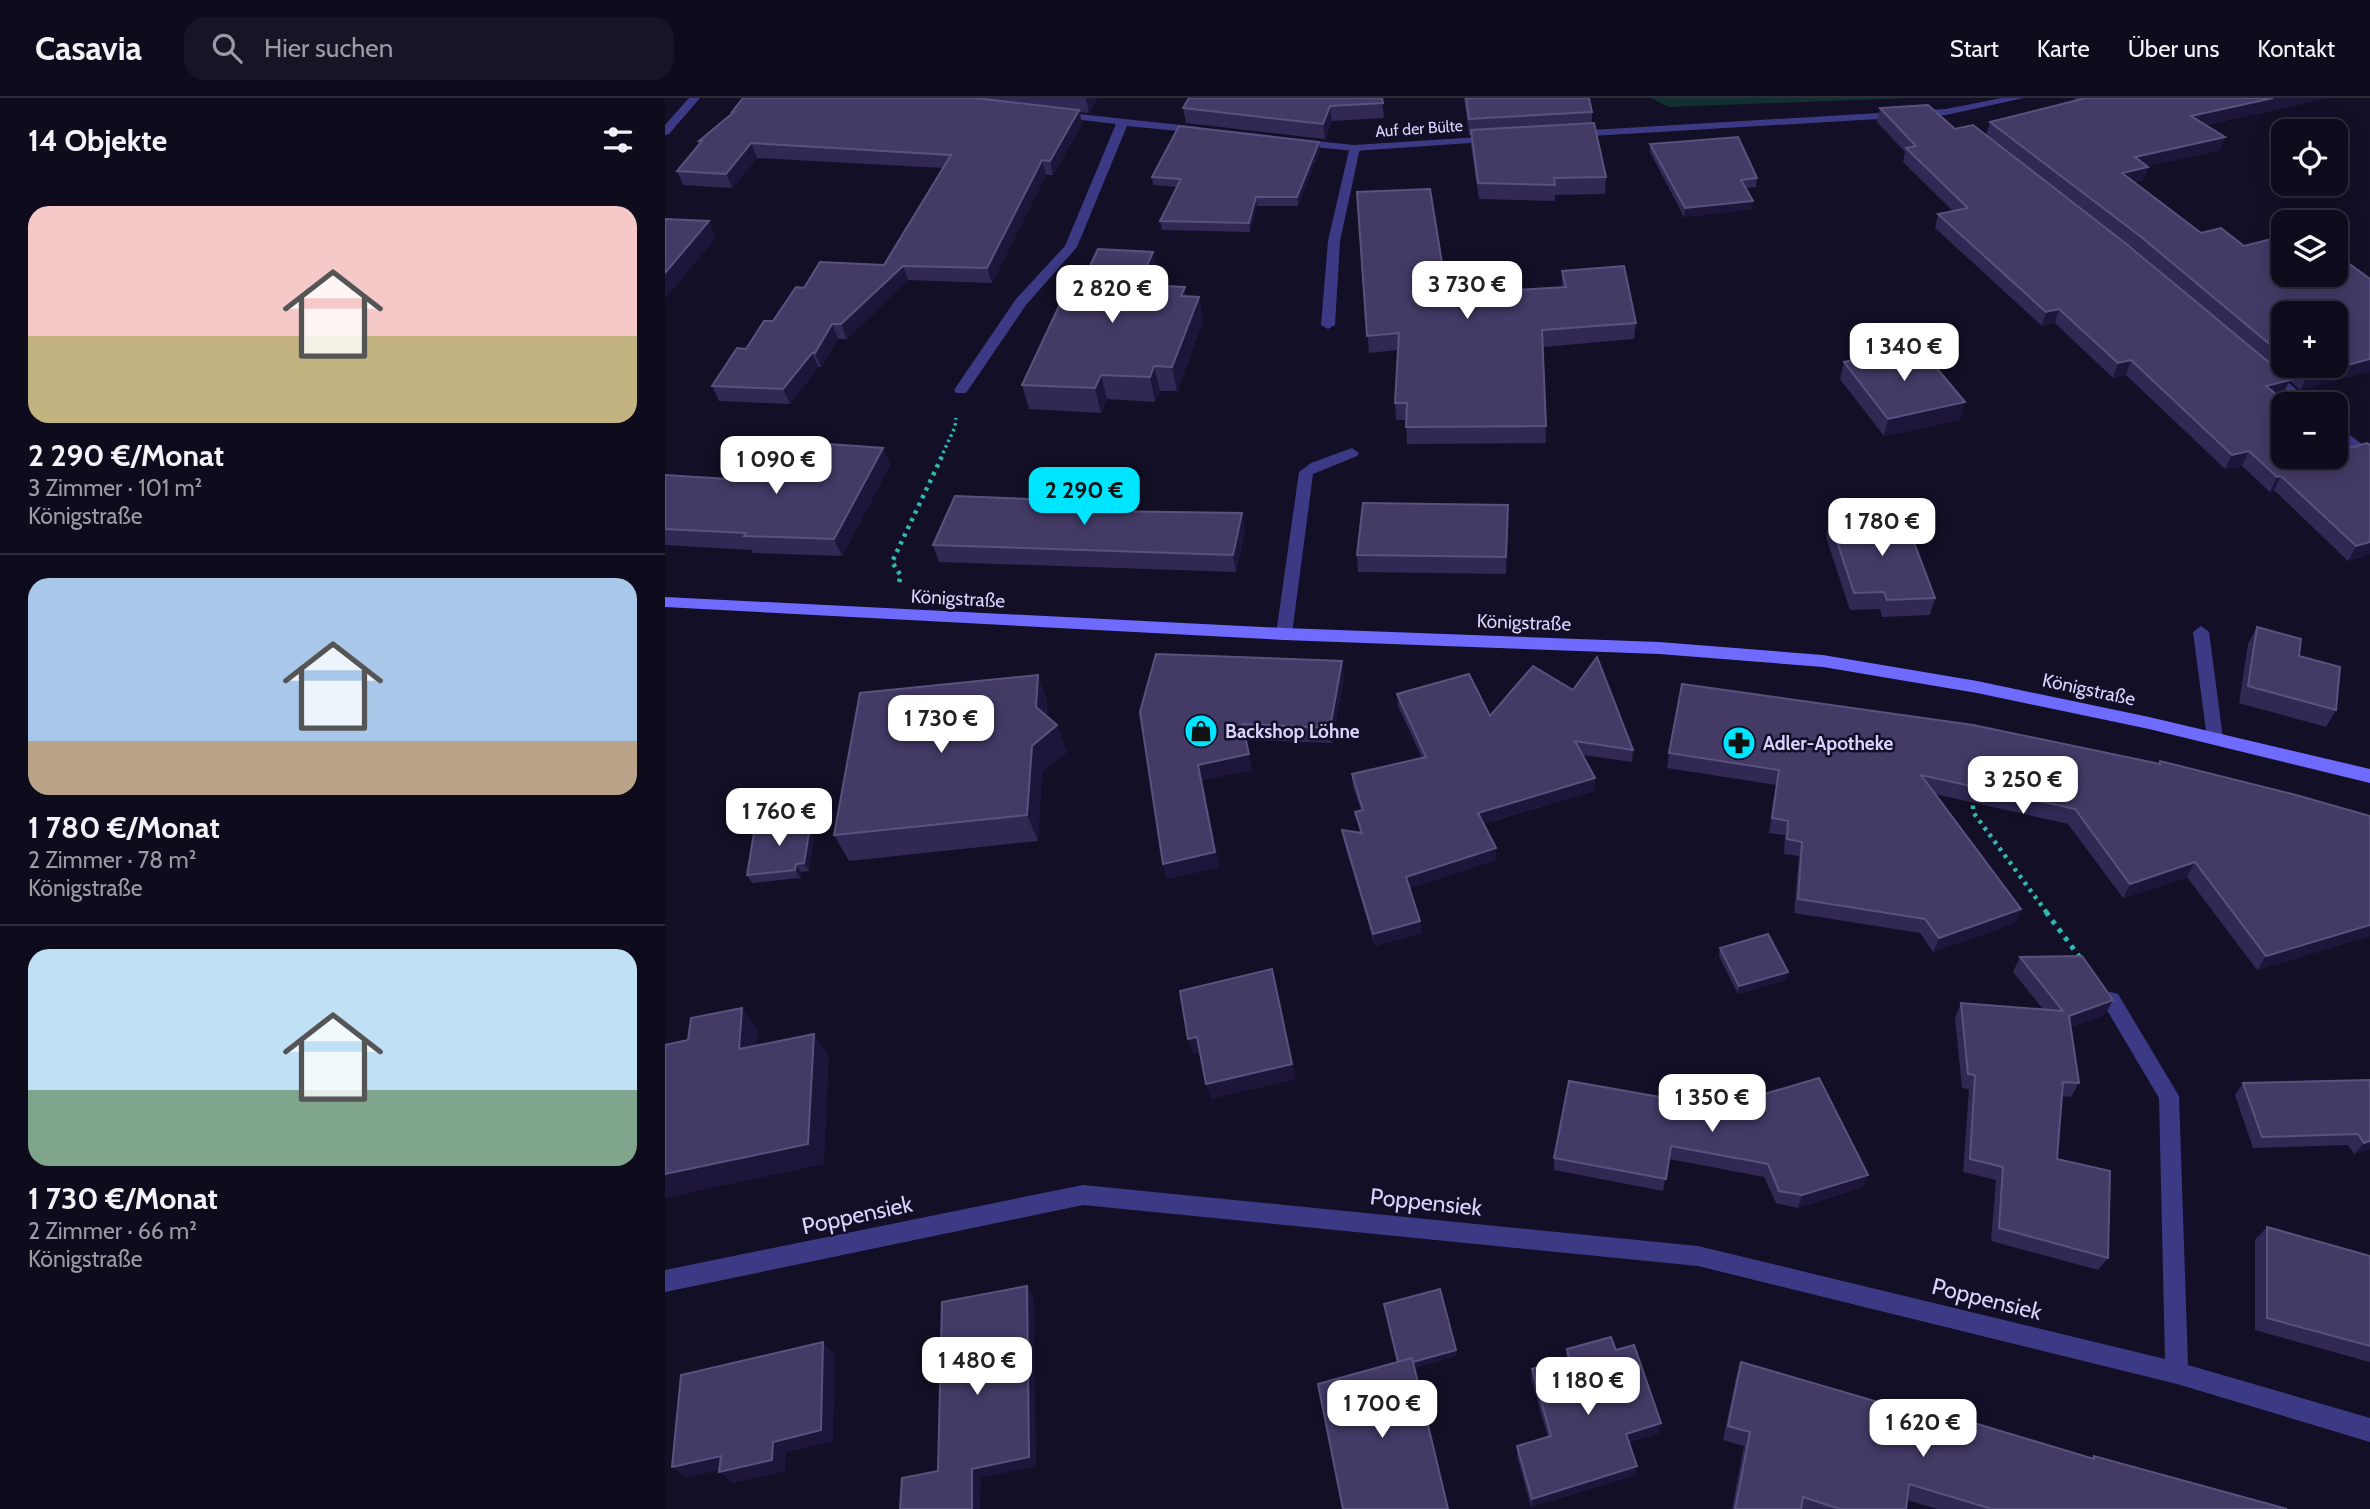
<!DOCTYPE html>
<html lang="de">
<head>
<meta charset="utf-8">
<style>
  body { margin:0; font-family:Cabin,sans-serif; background:#171425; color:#f1f3f6; height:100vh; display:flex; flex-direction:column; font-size:26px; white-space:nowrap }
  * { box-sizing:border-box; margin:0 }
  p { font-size:23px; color:#9b9ba3 }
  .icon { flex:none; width:38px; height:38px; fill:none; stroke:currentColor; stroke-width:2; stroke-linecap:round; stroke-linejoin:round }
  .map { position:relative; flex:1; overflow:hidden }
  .sheet { display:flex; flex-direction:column; background:#0e0b1c; width:665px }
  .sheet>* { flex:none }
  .buttons { position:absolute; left:1606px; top:21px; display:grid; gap:14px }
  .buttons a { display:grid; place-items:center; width:77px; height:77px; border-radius:14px; background:#0e0b1c; box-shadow:0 4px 18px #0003,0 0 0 2px #2e2b3b; font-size:35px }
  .price { position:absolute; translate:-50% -60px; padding:0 16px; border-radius:14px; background:#fff; color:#222; font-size:23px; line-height:46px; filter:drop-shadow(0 2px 4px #0008) }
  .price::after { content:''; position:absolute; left:50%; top:42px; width:21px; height:16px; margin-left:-10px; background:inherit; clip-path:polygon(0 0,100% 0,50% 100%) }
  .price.active { background:#00e5ff; color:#111 }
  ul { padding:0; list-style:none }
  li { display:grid; align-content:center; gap:14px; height:371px; padding:0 28px }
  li+li { border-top:2px solid #2e2b3b }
  li span { display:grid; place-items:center; height:217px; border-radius:21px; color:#555 }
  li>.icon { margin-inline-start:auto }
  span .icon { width:126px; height:126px; fill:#fffc; stroke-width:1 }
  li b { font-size:30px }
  h2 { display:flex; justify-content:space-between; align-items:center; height:84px; padding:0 28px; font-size:30px }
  header { display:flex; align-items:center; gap:42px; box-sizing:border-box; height:98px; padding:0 35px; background:#0e0b1c; border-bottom:2px solid #2e2b3b }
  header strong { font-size:33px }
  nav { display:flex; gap:38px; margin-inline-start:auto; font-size:24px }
  .search { width:490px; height:63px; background:#171425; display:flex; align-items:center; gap:18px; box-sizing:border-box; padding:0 24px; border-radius:21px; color:#9b9ba3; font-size:26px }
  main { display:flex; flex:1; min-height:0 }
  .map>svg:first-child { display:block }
  .green { fill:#12302f }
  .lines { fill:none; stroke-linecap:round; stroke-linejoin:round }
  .path-far2 { stroke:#2fb8b0; stroke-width:3.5; stroke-dasharray:2.5 3.5; stroke-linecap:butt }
  .path-far1 { stroke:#2fb8b0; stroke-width:4.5; stroke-dasharray:3.5 5; stroke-linecap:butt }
  .path { stroke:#2fb8b0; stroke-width:5; stroke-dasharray:4.5 6; stroke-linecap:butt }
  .service { fill:#3d3a85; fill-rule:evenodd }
  .minor { fill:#3d3a85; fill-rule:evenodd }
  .secondary { fill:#6f6bff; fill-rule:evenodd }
  .wall { fill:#312854; fill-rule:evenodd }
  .shaded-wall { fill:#1d163a }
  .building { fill:#433a66; stroke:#5a527e; stroke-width:2 }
  .labels { text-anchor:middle; stroke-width:5; stroke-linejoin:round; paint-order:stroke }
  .far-street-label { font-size:16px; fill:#d9d4ff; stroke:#130f26 }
  .street-label { font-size:19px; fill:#d9d4ff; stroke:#130f26 }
  .poi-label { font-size:19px; font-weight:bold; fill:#d9d4ff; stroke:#130f26; text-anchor:start }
  .near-street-label { font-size:23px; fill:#d9d4ff; stroke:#130f26 }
</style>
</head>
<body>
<header>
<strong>Casavia</strong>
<div class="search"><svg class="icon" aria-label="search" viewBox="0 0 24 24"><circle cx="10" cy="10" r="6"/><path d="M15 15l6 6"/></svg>Hier suchen</div>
<nav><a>Start</a><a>Karte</a><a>Über uns</a><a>Kontakt</a></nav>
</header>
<main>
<section class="sheet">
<h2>14 Objekte<svg class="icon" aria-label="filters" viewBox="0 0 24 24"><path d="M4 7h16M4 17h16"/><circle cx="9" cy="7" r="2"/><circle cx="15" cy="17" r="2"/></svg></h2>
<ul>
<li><span style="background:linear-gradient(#f6c9c9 60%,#c2b280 0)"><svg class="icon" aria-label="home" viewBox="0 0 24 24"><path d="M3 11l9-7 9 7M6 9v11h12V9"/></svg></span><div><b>2 290 €/Monat</b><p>3 Zimmer · 101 m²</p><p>Königstraße</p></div></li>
<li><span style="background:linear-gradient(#a9c7e8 75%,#b9a48a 0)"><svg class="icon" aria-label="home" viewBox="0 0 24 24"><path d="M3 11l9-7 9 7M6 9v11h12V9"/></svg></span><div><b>1 780 €/Monat</b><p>2 Zimmer · 78 m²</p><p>Königstraße</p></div></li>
<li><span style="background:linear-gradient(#bfe0f5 65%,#7fa58c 0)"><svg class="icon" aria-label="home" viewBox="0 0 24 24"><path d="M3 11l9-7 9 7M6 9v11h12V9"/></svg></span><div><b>1 730 €/Monat</b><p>2 Zimmer · 66 m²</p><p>Königstraße</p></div></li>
</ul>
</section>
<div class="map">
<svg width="1705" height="1411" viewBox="0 0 1705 1411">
  <rect width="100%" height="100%" fill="#130f26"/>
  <!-- green -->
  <polygon class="green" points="986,0 1245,0 1004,9"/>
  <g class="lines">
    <!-- path-far2 -->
    <polyline class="path-far2" points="278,355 290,329 291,320"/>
    <!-- path-far1 -->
    <g class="path-far1">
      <polyline points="234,484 236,478 227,464 279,354"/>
      <polyline points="1308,699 1308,714 1382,815"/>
    </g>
    <!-- path -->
    <polyline class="path" points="1381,814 1416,861"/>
    <!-- service -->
    <g class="service">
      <polygon points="685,48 695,50 675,143 670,227 663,231 656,227 663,143"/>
      <polygon points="687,350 694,355 692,358 648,376 627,536 619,542 613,540 611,536 634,374 646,365"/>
      <polygon points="1536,528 1544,534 1558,640 1556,644 1544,644 1542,640 1528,534"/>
    </g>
    <!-- minor -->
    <g class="minor">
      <polygon points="24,0 35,0 4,36 0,37 0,27"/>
      <polygon points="1337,0 1359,0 1281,17 910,39 904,36 910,33 1281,11"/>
      <polygon points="395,14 534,29 540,32 534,35 462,28 412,149 361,207 301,295 291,295 289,292 351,201 400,148 451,26 391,19 389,17"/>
      <polygon points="830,38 836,41 834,43 689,53 631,47 625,44 631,41 689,47"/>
      <polygon points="1604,271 1609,272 1648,306 1633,306 1599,278 1599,272"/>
      <polygon points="1671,327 1705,352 1705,365 1671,339"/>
      <polygon points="1446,894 1453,896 1514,998 1523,1267 1705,1320 1705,1344 1512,1286 1033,1168 418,1107 0,1194 0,1172 418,1087 1033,1148 1500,1261 1494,1000 1436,902 1439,896"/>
    </g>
    <!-- secondary -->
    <polygon class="secondary" points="0,499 619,530 994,544 1158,557 1312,583 1484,619 1705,671 1705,685 1484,631 1312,595 1158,569 994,556 619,542 0,509"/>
  </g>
  <!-- wall -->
  <g class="wall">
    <polygon points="78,0 432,0 424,15 415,14 417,26 388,77 381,77 327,185 243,182 182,241 173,241 156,269 153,269 125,306 54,303 47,288 139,190 219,167 278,70 92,60 67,90 18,87 12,73 35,45 34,43 67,15 67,14"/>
    <polygon points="717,0 719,20 667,23 660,41 521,25 518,10"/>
    <polygon points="799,0 924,0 927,14 927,25 941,79 940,96 890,97 890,103 814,101 806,48 806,37 804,37"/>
    <path d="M1408,0h255l-122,27 19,12 -5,13 -72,16 -4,14 -9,2 66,51 20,-5 23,18 27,-7 13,10v26h52v-21l34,25v92l-70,19 -11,-10 -6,14 -5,2 10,8h-4v53h52v-12l7,5 24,-7 3,2v109l-22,7 -74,-71 -4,2 -28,-26 -17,3 -99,-94 -13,3 -58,-55 -13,3 -107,-98 3,-14 15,-3 -50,-49 2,-10 -28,-30 3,-14 48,-3 27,24 18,-4 156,121 97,81 -90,-77 -150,-115 4,-13 86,-21zM1619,215h52v53h-52z"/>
    <polygon points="654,44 655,52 633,108 592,108 585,134 497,132 495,123 512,89 488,87 487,79"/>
    <polygon points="985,46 1092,80 1091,89 1081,90 1087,111 1019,119 985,54"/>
    <polygon points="692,94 782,196 897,189 897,173 971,225 969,241 878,249 881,345 742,346 741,322 731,322 730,305 733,252 704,255"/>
    <polygon points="488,154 493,178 488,187 522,199 534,199 538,223 512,293 495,293 490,304 442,301 436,315 364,311 357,287 422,174"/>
    <polygon points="1179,264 1295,322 1219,338 1175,281"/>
    <polygon points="218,350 225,367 177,458 88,455 87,452 0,447 0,377 111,384"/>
    <polygon points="843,407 841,476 693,474 692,457"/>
    <polygon points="577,415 580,432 571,474 274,464 268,447"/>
    <polygon points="1165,422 1270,500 1265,517 1217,519 1215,511 1185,512 1161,439"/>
    <polygon points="1592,529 1634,558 1671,612 1661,629 1574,605 1583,546"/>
    <polygon points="373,577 382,604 382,618 402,654 377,674 373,743 184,763 169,737"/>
    <polygon points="679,578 667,645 581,642 587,672 537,682 554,769 502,781 498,766 475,614"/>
    <polygon points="732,596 968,652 967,664 918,657 930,680 929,693 818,726 831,762 744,790 755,823 756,835 710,848 679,744 677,732 695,735 690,714 696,712 688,689 687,676 757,660 733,608"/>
    <polygon points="1004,655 1494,666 1495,663 1705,718 1705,838 1592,872 1522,779 1458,800 1403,726 1270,696 1356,811 1350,825 1268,854 1255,835 1129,815 1134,758 1119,756 1120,737 1104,735 1111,687 1002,670"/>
    <polygon points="146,723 150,731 144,773 136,774 135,780 87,785 82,777"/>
    <polygon points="1055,850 1121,882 1073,896 1054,858"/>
    <polygon points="1355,859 1440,917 1406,929 1414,985 1406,999 1396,998 1392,1061 1443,1160 1433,1172 1326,1143 1331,1082 1298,1074 1304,991 1297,990 1290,920 1296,905 1378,911 1348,874"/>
    <polygon points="1705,982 1705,1051 1689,1056 1683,1047 1588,1050 1570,997 1578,985"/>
    <polygon points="1075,1003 1198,1089 1133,1110 1111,1105 1099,1079 1004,1061 998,1093 889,1072 889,1060 1046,1008"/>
    <polygon points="1602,1129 1705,1158 1705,1264 1590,1232 1590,1142"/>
    <polygon points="902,1251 951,1252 994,1335 964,1344 972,1368 970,1377 866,1409 852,1358 852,1348 883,1339 866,1281 867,1271 901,1261"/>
    <polygon points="1076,1264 1302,1330 1306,1324 1427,1360 1429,1358 1622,1411 1272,1411 1242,1402 1241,1411 1067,1411 1079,1348 1058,1342 1071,1280"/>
  </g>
  <!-- shaded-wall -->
  <g class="shaded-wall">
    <polygon points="421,0 432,0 424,15 421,1"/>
    <polygon points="1608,0 1663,0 1521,31 1526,18"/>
    <polygon points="665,8 667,23 660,41 658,26"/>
    <polygon points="414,12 417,26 388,77 385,63"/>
    <polygon points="1560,39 1555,52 1466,72 1470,59"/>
    <polygon points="654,44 655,52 633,108 632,99"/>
    <polygon points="86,45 92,60 67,90 61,76"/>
    <polygon points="377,62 381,77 327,185 322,170"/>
    <polygon points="1483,69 1479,82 1453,88 1457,75"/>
    <polygon points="591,99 592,108 585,134 584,125"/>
    <polygon points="1088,103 1087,111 1019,119 1020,110"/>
    <polygon points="44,123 51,140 0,201 0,175"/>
    <polygon points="488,154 493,178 478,211 473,187"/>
    <polygon points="238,168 243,182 182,241 176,226"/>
    <polygon points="520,189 524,213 516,198"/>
    <polygon points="534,199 538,223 512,293 507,269"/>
    <polygon points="1394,211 1390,225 1377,228 1381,214"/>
    <polygon points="167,226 173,241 156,269 150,255"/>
    <polygon points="147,255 153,269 125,306 118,291"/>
    <polygon points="1705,261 1705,273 1635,292 1642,278"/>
    <polygon points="1466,262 1461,277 1448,280 1453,265"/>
    <polygon points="489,268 495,293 490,304 485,279"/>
    <polygon points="436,277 442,301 436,315 430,290"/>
    <polygon points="1625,282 1618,296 1595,303 1601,288"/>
    <polygon points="1300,304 1295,322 1219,338 1223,321"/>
    <polygon points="218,350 225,367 177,458 169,441"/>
    <polygon points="1584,353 1577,368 1560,371 1567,357"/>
    <polygon points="1616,378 1609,392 1605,394 1612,379"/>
    <polygon points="436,404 441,421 433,413"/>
    <polygon points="843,407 843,425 841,476 841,459"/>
    <polygon points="577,415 580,432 571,474 568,457"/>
    <polygon points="1705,444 1705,456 1683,463 1691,448"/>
    <polygon points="677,563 679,578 667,645 665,630"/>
    <polygon points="373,577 382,604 380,636 371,609"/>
    <polygon points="392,627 402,654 377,674 373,743 362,717 367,648"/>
    <polygon points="584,656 587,672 537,682 554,769 502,781 498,766 533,667"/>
    <polygon points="930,680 929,693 813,727 813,715"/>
    <polygon points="146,723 150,731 144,773 139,765"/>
    <polygon points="831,750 831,762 742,791 741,779"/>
    <polygon points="1530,764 1522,779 1458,800 1465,786"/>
    <polygon points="131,766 136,774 135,780 130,772"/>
    <polygon points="1356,811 1350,825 1268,854 1274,840"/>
    <polygon points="755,823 756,835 710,848 708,836"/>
    <polygon points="1705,827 1705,838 1592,872 1601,858"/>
    <polygon points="1123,874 1121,882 1073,896 1074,888"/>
    <polygon points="611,887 631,981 546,1001 541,986"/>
    <polygon points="1448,902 1440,917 1396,933 1404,918"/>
    <polygon points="77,910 93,932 90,973 74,951"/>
    <polygon points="149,936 164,958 159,1066 0,1100 0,1076"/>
    <polygon points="532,939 537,954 528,956 523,941"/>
    <polygon points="1705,1043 1705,1051 1689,1056 1699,1045"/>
    <polygon points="1203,1077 1198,1089 1133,1110 1137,1097"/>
    <polygon points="362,1188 369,1199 371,1368 316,1380 315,1411 307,1411 307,1371"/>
    <polygon points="158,1244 170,1256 168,1343 121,1354 120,1373 68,1385 54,1374 108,1344"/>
    <polygon points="791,1252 791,1258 735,1274 734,1268"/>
    <polygon points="996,1325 994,1335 959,1345 961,1336"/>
    <polygon points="56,1358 70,1368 22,1380 7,1369"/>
    <polygon points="972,1368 970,1377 866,1409 867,1401"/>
  </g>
  <!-- building -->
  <g class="building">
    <polygon points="78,0 310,0 414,12 385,63 377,62 322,170 238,168 176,226 167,226 150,255 147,255 118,291 47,288 72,250 81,251 99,223 108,223 131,189 139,190 155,164 219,167 286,57 86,45 61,76 12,73 37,43 34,43 69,14 67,14"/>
    <polygon points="524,0 717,0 718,5 665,8 658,26 518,10"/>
    <polygon points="801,0 924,0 927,14 804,21"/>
    <polygon points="1421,0 1608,0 1526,18 1560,39 1470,59 1483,69 1457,75 1536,135 1556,130 1579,148 1606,141 1619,151 1619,177 1671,177 1671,156 1705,181 1705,261 1642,278 1630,268 1671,268 1671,215 1619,215 1619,258 1475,138 1325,24"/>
    <polygon points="1263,7 1290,31 1308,27 1464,148 1625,282 1601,288 1623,306 1619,306 1619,359 1671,359 1671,347 1678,352 1702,345 1705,347 1705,444 1691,448 1616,378 1612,379 1584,353 1567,357 1466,262 1453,265 1394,211 1381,214 1273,116 1303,110 1241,50 1251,48 1215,10"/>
    <polygon points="929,25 941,79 889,80 890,87 813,85 806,32"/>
    <polygon points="514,28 654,44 632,99 591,99 584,125 495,123 516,81 487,79"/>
    <polygon points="1073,39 1092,80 1076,82 1088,103 1020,110 985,46"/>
    <polygon points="765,91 782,196 901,189 897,173 959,168 971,225 877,232 881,328 741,329 742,305 730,305 734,235 702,238 692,94"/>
    <polygon points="0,121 44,123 0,175"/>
    <polygon points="433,151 488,154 473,187 520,189 516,198 534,199 507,269 489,268 485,279 436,277 430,290 357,287 410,174 422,174"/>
    <polygon points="1254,249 1300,304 1223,321 1179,264"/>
    <polygon points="135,344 218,350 169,441 79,438 81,435 0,431 0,377 111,384"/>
    <polygon points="290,398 436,404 433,413 577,415 568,457 268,447"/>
    <polygon points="698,405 843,407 841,459 692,457"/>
    <polygon points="1239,418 1270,500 1222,502 1219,494 1189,495 1165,422"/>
    <polygon points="1592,529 1636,541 1634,558 1675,569 1671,612 1583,588"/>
    <polygon points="491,556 677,563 665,630 577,626 584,656 533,667 550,754 498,766 475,614"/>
    <polygon points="932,559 968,652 910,643 930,680 813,715 831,750 741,779 755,823 708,836 677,732 697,735 690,714 698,712 687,676 761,659 732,596 804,576 825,618 868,568 908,592"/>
    <polygon points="373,577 371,609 392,627 367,648 362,717 169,737 195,595"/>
    <polygon points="1017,586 1308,627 1495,666 1495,663 1631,697 1705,718 1705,827 1601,858 1530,764 1465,786 1410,711 1256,677 1356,811 1274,840 1260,821 1133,801 1137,744 1122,741 1123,723 1107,720 1114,672 1004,655"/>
    <polygon points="146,723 139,765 131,766 130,772 82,777 90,729"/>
    <polygon points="1103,836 1123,874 1074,888 1055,850"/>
    <polygon points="1417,858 1448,902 1404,918 1414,985 1398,984 1392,1061 1445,1073 1443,1160 1334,1130 1338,1069 1305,1061 1310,977 1303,976 1296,905 1398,913 1355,859"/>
    <polygon points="607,871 627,966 541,986 532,939 523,941 515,893"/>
    <polygon points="77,910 74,951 149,936 143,1046 0,1076 0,947 23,942 26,920"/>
    <polygon points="1154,980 1203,1077 1137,1097 1114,1093 1103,1066 1006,1048 1001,1081 889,1060 904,983 1046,1008 1074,1000 1075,1003"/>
    <polygon points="1705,982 1705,1043 1699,1045 1693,1036 1597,1039 1578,985"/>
    <polygon points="1602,1129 1705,1158 1705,1248 1602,1220"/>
    <polygon points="362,1188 364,1359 307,1371 307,1411 235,1411 237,1380 273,1373 277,1204"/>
    <polygon points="775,1191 791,1252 748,1264 747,1260 733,1264 719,1206"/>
    <polygon points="946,1239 951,1252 969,1247 996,1325 961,1336 972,1368 867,1401 852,1348 886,1338 867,1271 904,1260 902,1251"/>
    <polygon points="158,1244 156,1332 108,1344 107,1362 54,1374 56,1358 7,1369 16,1277"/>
    <polygon points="747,1260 783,1411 678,1411 653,1286"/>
    <polygon points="1076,1264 1305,1331 1306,1324 1429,1361 1429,1358 1622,1411 1327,1411 1244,1386 1241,1411 1175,1411 1138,1399 1136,1411 1070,1411 1085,1334 1063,1328"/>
  </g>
  <!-- icons -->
  <defs>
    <symbol id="shop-disc" viewBox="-11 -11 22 22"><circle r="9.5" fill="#00e5ff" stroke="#130f26"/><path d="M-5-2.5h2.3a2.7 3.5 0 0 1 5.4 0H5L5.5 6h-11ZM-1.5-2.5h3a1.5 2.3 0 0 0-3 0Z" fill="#111"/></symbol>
    <symbol id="pharmacy-disc" viewBox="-11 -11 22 22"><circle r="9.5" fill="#00e5ff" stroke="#130f26"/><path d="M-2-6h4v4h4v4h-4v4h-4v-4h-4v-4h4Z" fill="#111"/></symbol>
  </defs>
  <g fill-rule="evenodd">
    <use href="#shop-disc" x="517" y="614" width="38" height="38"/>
    <use href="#pharmacy-disc" x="1055" y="626" width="38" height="38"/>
  </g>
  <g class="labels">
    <!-- far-street labels -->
    <g class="far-street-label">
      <text transform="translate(754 30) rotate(-4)" y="6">Auf der Bülte</text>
    </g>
    <!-- street labels -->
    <g class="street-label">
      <text transform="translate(293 500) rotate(3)" y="7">Königstraße</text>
      <text transform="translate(859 524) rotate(2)" y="7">Königstraße</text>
      <text transform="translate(1424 591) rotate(12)" y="7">Königstraße</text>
    </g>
    <!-- poi labels -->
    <g class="poi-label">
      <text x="560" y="640">Backshop Löhne</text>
      <text x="1098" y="652">Adler-Apotheke</text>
    </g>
    <!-- near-street labels -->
    <g class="near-street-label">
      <text transform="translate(761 1104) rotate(6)" y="8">Poppensiek</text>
      <text transform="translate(192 1117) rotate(-12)" y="8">Poppensiek</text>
      <text transform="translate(1322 1201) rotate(14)" y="8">Poppensiek</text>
    </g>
  </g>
</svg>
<div class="buttons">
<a><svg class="icon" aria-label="locate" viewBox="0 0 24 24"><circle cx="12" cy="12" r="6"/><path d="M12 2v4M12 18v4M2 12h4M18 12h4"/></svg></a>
<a><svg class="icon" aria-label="layers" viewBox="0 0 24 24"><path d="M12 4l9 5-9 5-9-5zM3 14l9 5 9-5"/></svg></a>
<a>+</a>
<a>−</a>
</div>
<b class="price" style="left:802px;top:223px">3 730 €</b>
<b class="price" style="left:447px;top:227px">2 820 €</b>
<b class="price" style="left:1239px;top:285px">1 340 €</b>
<b class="price" style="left:111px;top:398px">1 090 €</b>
<b class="price active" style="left:419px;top:429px">2 290 €</b>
<b class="price" style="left:1217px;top:460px">1 780 €</b>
<b class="price" style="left:276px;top:657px">1 730 €</b>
<b class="price" style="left:1358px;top:718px">3 250 €</b>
<b class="price" style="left:114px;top:750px">1 760 €</b>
<b class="price" style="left:1047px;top:1036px">1 350 €</b>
<b class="price" style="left:312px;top:1299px">1 480 €</b>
<b class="price" style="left:923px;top:1319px">1 180 €</b>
<b class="price" style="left:717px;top:1342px">1 700 €</b>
<b class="price" style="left:1258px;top:1361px">1 620 €</b>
</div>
</main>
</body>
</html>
